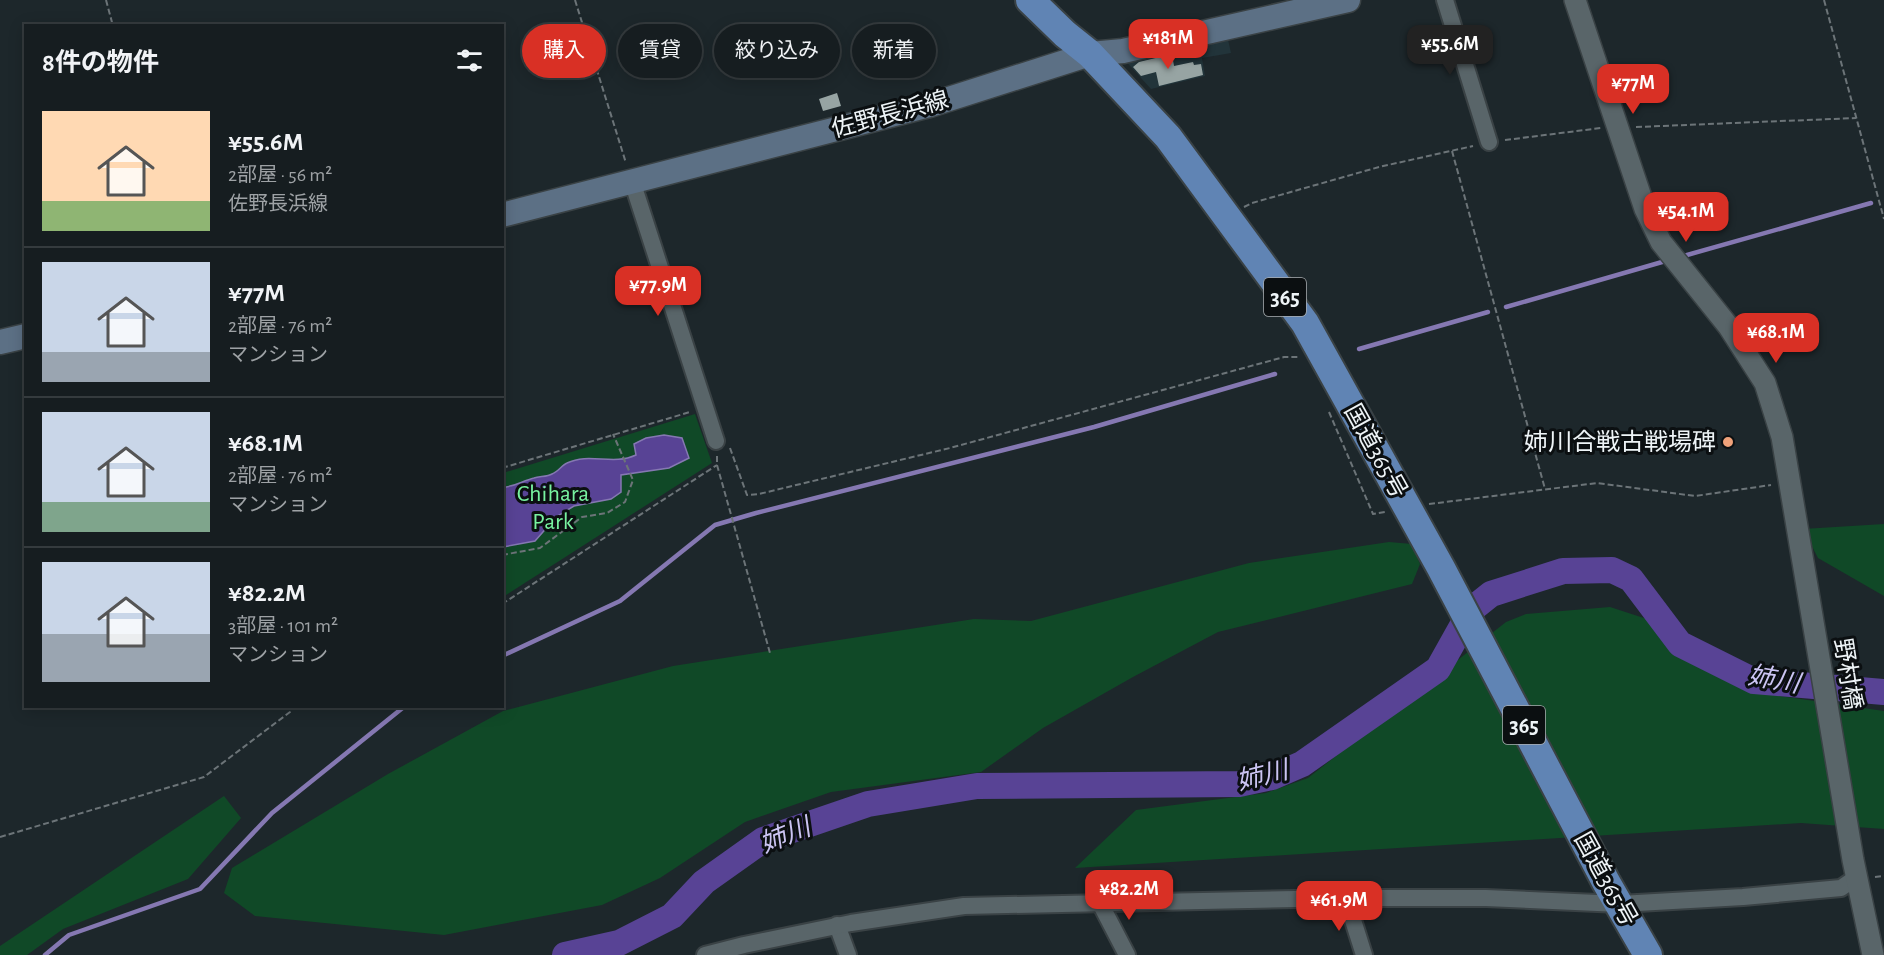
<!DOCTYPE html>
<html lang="ja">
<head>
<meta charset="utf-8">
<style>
  body { margin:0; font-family:"Alegreya Sans","Noto Sans JP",sans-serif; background:#232a2d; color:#f1f3f6; height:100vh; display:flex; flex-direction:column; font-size:22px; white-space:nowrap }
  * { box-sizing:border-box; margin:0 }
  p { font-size:20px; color:#9ea2a5 }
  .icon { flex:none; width:33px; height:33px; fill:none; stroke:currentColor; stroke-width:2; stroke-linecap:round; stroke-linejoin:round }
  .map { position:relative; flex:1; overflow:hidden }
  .drawer { position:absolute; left:24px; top:24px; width:480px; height:684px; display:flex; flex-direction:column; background:#161d20; border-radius:0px; box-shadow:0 3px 15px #0003,0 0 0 2px #353b3e }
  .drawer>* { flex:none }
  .banner { position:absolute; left:522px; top:24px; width:570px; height:54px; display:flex; gap:12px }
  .price { position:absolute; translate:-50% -51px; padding:0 14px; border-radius:12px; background:#d93025; color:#fff; font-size:20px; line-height:39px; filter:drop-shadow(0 2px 3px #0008) }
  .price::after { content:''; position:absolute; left:50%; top:36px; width:18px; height:14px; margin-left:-9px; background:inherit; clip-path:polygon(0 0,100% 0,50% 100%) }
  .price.active { background:#222; color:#fff }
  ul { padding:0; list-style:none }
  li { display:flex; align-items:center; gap:18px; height:150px; padding:0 18px }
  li+li { border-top:2px solid #353b3e }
  li span { display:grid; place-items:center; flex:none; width:168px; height:120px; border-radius:0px; color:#555 }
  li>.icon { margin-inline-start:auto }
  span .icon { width:72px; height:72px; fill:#fffc; stroke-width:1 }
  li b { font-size:26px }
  h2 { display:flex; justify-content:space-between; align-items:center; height:72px; padding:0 18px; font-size:26px }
  .pill { padding:0 21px; border-radius:27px; background:#161d20; box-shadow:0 3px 15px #0003,0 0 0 2px #353b3e; font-size:21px; line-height:54px }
  .pill.active { background:#d93025; color:#fff }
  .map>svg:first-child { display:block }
  .built { fill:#22343a }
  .green { fill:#104927 }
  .water { fill:#584395; stroke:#8578b2; stroke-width:1.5 }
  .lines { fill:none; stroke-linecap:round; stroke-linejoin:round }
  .stream { stroke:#8578b2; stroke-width:4.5 }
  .river { stroke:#584395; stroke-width:26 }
  .building { fill:#97a4a3 }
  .minor-casing { stroke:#3a4245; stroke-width:20 }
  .tertiary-casing { stroke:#3a4245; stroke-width:24 }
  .secondary-casing { stroke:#3a4245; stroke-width:27 }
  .trunk-casing { stroke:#3a4245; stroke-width:32 }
  .path { stroke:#6c7478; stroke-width:2; stroke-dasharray:6 3; stroke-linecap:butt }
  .minor { stroke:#596569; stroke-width:16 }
  .tertiary { stroke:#596569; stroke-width:21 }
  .secondary { stroke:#5c7085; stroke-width:24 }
  .trunk { stroke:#6084b4; stroke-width:28 }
  .poi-dot { fill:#f0a27a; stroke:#0b0f11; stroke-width:2 }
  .labels { text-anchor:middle; stroke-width:6; stroke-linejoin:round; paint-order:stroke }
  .shield { fill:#0b0f11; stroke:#aaafb2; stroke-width:1.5 }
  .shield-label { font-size:22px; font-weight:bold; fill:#eef4f7 }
  .street-label { font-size:24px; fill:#eef4f7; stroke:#0b0f11 }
  .poi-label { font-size:24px; fill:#eef4f7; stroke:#0b0f11; text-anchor:end }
  .park-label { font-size:24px; fill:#78f2a0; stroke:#0b0f11 }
  .water-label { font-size:26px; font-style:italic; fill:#cbc4f2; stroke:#0b0f11 }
</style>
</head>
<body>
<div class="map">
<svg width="1884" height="955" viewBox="0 0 1884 955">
  <rect width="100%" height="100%" fill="#1d272b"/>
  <!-- built -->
  <polygon class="built" points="1227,35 1231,53 1202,58 1205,76 1151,89 1123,58"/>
  <!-- green -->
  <g class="green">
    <polygon points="695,414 712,463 503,597 503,473"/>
    <polygon points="1884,524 1884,596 1818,558 1803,529"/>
    <polygon points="1389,542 1412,544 1420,564 1412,584 1218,632 1133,677 1043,728 981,772 831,792 745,822 660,878 602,905 444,935 255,916 224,893 232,868 388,774 503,711 673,666 974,619 1031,621 1249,563"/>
    <polygon points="1610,607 1653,621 1682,657 1766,694 1884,711 1884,829 1801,823 1075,868 1136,810 1266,793 1308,778 1506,622 1526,614"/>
    <polygon points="224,796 241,818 188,879 63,929 27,955 0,955 0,946"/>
  </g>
  <!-- water -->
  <path class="water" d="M664,435l18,3 7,20 -20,10 -48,7v17l-10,7 -37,7 -18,11 -21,24 -32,6v-60c12,0 19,-6 31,-9 5,-2 13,-1 18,-4 6,-2 10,-9 15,-11 23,-11 45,3 69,-8l-2,-11 12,-6z"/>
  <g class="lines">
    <!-- stream -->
    <g class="stream">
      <polyline points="1680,257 1871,203"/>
      <polyline points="1506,307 1669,260"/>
      <polyline points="1359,349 1488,312"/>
      <polyline points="502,656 620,601 715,525 756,513 1094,427 1275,374"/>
      <polyline points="45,955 69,935 200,889 272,813 405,706"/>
    </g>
    <!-- river -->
    <polyline class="river" points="565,955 619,943 672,916 704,882 763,840 868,804 977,786 1239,784 1272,777 1302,764 1438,669 1471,610 1491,594 1563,571 1612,570 1631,579 1680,644 1754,681 1884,692"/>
  </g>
  <!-- building -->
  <g class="building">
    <polygon points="1172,54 1174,66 1193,62 1194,65 1201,64 1203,75 1159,86 1156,72 1141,76 1133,67 1139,62"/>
    <polygon points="837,93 841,106 823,111 819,99"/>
  </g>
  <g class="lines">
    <defs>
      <g id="minor">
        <polyline points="1445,0 1489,142"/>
        <polyline points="632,181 716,441"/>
        <polyline points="1346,898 1364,955"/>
        <polyline points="1100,903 1127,955"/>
        <polyline points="837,925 848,955"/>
        <polyline points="705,955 744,945 851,923 964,906 1346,898 1486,898 1620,904 1743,897 1841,888 1857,877"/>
      </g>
      <polyline id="tertiary" points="1575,0 1645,209 1661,242 1729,327 1765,383 1782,437 1853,860 1873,955"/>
      <g id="secondary">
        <polyline points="502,215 930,105 1090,54 1123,51 1348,0"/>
        <polyline points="0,342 26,336"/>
      </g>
      <polyline id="trunk" points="1030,0 1065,34 1090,54 1168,137 1305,323 1441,568 1606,882 1648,955"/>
    </defs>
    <!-- minor casing -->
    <use href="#minor" class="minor-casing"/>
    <!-- tertiary casing -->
    <use href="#tertiary" class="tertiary-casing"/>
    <!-- secondary casing -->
    <use href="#secondary" class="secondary-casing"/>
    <!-- trunk casing -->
    <use href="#trunk" class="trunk-casing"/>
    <!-- path -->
    <g class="path">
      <polyline points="106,0 113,26"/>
      <polyline points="575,0 626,163"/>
      <polyline points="1824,0 1884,219"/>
      <polyline points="1636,127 1856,118"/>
      <polyline points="1505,140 1601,128"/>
      <polyline points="1452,151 1545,489"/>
      <polyline points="1244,207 1252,203 1379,167 1473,146"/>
      <polyline points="1329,412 1373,514 1385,512"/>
      <polyline points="730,448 747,495 759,494 950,448 1284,357 1298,357"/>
      <polyline points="717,456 717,465 770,653"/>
      <polyline points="502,468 690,412"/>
      <polyline points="1429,504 1597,483 1695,496 1771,485"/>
      <polyline points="502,555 540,548 582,517 607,513 625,502 633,480 613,434"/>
      <polyline points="502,604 717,465"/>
      <polyline points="0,837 204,777 290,712 292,706"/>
      <polyline points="1875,877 1884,876"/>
    </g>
    <!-- minor -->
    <use href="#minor" class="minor"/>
    <!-- tertiary -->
    <use href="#tertiary" class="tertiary"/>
    <!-- secondary -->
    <use href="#secondary" class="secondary"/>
    <!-- trunk -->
    <use href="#trunk" class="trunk"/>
  </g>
  <!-- markers -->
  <circle class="poi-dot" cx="1728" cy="442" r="6"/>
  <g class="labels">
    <!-- shield labels -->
    <g class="shield">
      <rect x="1264" y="278" width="42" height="38" rx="4.5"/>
      <rect x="1503" y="706" width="42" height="38" rx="4.5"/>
    </g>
    <g class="shield-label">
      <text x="1285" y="305">365</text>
      <text x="1524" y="733">365</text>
    </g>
    <!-- street labels -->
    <g class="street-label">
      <text transform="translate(890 114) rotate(-15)" y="8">佐野長浜線</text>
      <text transform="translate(1376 451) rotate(61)" y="8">国道365号</text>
      <text transform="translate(1848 674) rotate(81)" y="8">野村橋</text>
      <text transform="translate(1606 879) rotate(61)" y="8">国道365号</text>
    </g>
    <!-- poi labels -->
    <g class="poi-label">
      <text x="1716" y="450">姉川合戦古戦場碑</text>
    </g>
    <!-- park labels -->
    <g class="park-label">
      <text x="553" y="501">Chihara<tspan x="553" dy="28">Park</tspan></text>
    </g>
    <!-- water labels -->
    <g class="water-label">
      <text transform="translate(1774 679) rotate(10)" y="9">姉川</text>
      <text transform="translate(1262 775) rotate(-14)" y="9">姉川</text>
      <text transform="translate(785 835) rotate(-22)" y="9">姉川</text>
    </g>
  </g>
</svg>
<b class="price" style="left:1168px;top:70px">¥181M</b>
<b class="price active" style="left:1450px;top:76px">¥55.6M</b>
<b class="price" style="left:1633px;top:115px">¥77M</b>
<b class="price" style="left:1686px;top:243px">¥54.1M</b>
<b class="price" style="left:658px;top:317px">¥77.9M</b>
<b class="price" style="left:1776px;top:364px">¥68.1M</b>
<b class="price" style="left:1129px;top:921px">¥82.2M</b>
<b class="price" style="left:1339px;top:932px">¥61.9M</b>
<div class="banner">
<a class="pill active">購入</a>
<a class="pill">賃貸</a>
<a class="pill">絞り込み</a>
<a class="pill">新着</a>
</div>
<section class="drawer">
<h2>8件の物件<svg class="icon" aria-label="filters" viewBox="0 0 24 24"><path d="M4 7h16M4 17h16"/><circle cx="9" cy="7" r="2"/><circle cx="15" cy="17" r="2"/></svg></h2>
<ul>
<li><span style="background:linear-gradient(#ffd9b3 75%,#8fb573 0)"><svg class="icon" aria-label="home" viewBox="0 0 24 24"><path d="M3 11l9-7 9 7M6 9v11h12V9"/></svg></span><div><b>¥55.6M</b><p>2部屋 · 56 m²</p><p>佐野長浜線</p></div></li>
<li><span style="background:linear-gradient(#c9d6e8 75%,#9aa5b1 0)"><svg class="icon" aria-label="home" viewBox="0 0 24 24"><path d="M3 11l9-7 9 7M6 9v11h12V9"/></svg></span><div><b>¥77M</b><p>2部屋 · 76 m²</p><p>マンション</p></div></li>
<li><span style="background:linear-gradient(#c9d6e8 75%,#7fa58c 0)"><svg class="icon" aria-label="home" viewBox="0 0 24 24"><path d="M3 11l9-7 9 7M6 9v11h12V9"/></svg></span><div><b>¥68.1M</b><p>2部屋 · 76 m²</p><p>マンション</p></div></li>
<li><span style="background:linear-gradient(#c9d6e8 60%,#9aa5b1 0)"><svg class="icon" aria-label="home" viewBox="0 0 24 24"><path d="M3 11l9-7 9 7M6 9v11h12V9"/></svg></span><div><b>¥82.2M</b><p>3部屋 · 101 m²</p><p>マンション</p></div></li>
</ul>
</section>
</div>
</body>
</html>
